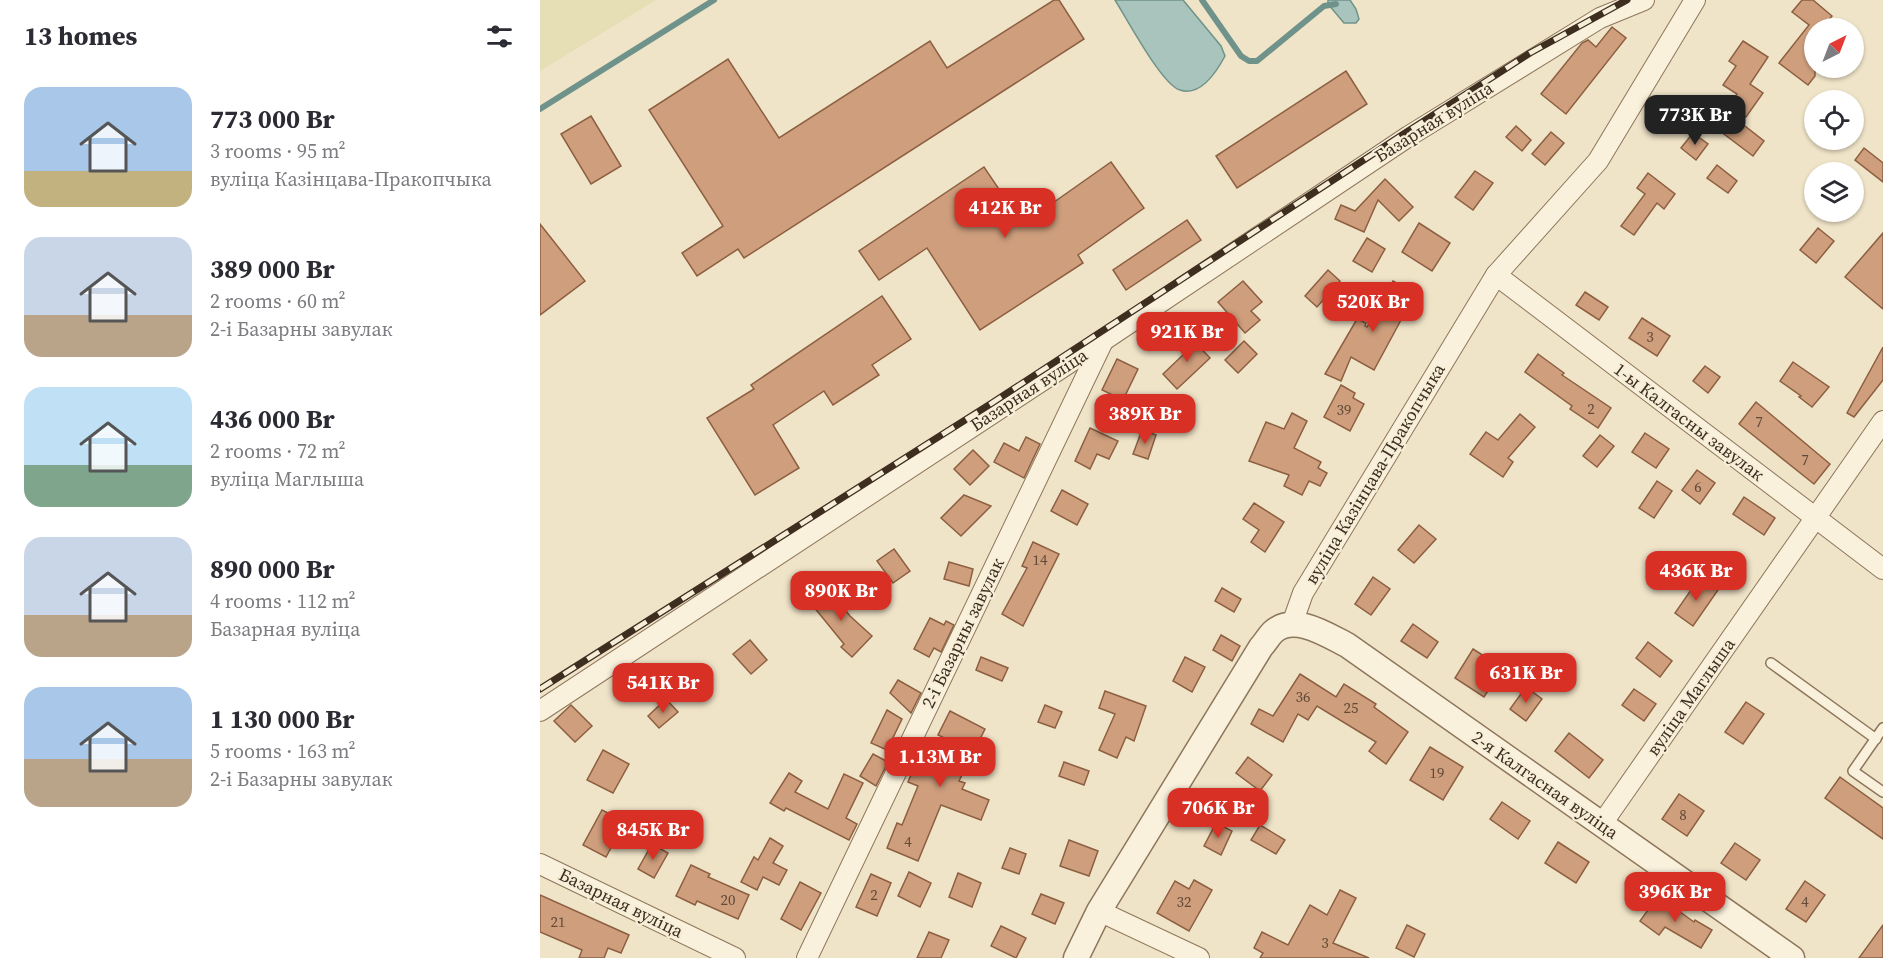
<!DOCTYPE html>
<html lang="en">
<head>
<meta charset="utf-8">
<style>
  body { margin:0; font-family:"Source Serif 4",serif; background:#f7f7f7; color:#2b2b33; height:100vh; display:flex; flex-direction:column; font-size:22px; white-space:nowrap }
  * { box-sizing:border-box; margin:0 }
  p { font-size:20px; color:#7c7c81 }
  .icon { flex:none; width:33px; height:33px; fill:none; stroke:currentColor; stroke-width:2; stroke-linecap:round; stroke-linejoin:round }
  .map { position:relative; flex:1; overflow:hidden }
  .panel { display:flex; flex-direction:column; background:#fff; width:540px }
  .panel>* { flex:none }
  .needle { width:39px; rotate:42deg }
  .tools { position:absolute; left:1264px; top:18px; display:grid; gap:12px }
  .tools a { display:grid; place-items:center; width:60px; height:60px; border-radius:50%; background:#fff; box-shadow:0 2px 4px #0004; font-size:30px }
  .price { position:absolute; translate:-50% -51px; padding:0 14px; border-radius:12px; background:#d93025; color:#fff; font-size:20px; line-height:39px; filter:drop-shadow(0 2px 3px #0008) }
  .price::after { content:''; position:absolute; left:50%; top:36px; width:18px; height:14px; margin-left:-9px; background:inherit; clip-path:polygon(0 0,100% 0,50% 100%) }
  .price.active { background:#222; color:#fff }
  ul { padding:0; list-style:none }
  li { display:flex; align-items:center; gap:18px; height:150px; padding:0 24px }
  li span { display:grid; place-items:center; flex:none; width:168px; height:120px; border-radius:18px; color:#555 }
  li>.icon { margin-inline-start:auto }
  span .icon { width:72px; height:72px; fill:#fffc; stroke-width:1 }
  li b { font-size:26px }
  h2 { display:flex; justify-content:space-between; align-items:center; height:72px; padding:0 24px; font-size:26px }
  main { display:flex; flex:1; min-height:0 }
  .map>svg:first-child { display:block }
  .farmland { fill:#e6deb5 }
  .water { fill:#a9c4bc; stroke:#6f938a; stroke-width:1.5 }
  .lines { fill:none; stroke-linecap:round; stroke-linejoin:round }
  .stream { stroke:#6f938a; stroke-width:6 }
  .building { fill:#cf9f7d; stroke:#8d5f41; stroke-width:1.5 }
  .service-casing { stroke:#8d765c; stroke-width:12 }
  .minor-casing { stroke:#8d765c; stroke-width:22 }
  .tertiary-casing { stroke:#8d765c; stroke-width:27 }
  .service { stroke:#faf1dc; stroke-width:9 }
  .minor { stroke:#faf1dc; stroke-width:20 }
  .tertiary { stroke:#faf1dc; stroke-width:24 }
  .rail-casing { stroke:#3d2e20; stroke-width:7 }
  .rail { stroke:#f7eed8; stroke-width:4.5; stroke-dasharray:14; stroke-linecap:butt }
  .labels { text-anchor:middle; stroke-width:4.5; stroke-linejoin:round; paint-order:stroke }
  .number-label { font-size:15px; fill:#624a37 }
  .street-label { font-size:18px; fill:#3d2e20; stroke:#f7eed8 }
</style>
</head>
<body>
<main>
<section class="panel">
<h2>13 homes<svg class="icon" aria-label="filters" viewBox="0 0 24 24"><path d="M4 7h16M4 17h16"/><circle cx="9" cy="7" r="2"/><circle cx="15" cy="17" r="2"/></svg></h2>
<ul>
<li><span style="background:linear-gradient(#a9c7e8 70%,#c2b280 0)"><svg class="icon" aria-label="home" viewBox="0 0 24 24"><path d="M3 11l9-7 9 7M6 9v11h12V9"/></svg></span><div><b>773 000 Br</b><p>3 rooms · 95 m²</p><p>вуліца Казінцава-Пракопчыка</p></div></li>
<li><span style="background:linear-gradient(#c9d6e8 65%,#b9a48a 0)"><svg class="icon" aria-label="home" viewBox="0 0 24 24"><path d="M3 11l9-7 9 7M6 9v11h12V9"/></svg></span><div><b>389 000 Br</b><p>2 rooms · 60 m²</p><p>2-і Базарны завулак</p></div></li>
<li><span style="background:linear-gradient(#bfe0f5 65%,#7fa58c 0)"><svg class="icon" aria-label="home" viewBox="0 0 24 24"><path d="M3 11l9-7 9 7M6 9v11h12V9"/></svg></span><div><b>436 000 Br</b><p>2 rooms · 72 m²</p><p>вуліца Маглыша</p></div></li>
<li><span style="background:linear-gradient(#c9d6e8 65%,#b9a48a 0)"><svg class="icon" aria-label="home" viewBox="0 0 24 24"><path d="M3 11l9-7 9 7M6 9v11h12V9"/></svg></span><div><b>890 000 Br</b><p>4 rooms · 112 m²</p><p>Базарная вуліца</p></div></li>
<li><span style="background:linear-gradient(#a9c7e8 60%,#b9a48a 0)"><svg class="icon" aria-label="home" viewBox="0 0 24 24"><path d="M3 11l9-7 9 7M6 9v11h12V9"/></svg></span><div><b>1 130 000 Br</b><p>5 rooms · 163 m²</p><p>2-і Базарны завулак</p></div></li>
</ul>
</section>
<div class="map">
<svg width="1343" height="958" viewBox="0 0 1343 958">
  <rect width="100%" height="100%" fill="#f0e4c8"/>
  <!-- farmland -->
  <polygon class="farmland" points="0,0 116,0 0,71"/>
  <!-- water -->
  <g class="water">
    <path d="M575,0h68l38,46 4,10c-8,15 -24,41 -45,34 -18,-5 -53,-71 -65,-90z"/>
    <polygon points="788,0 810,0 816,9 819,19 816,23 804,23 788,4"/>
  </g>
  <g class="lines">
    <!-- stream -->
    <g class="stream">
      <polyline points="662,0 701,56 709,61 717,61 784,6 796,4"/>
      <polyline points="0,109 174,0"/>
    </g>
  </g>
  <!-- building -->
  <g class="building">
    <polygon points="514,0 519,0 544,39 204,258 198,249 157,276 142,253 183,226 109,110 188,59 239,138 390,41 407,68"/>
    <polygon points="1262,0 1273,0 1292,16 1282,28 1275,28 1275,76 1268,85 1239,63 1269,25 1252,12"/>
    <polygon points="1072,27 1086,38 1026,114 1001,94 1042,43 1048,40 1056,47"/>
    <polygon points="1203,41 1228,57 1210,84 1223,93 1206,117 1189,105 1197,94 1183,85 1196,66 1189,61"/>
    <polygon points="806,71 827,104 697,188 676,156"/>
    <polygon points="51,116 81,166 51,184 21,134"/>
    <polygon points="1196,119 1224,141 1213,156 1184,134"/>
    <polygon points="976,126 991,140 982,151 966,137"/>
    <polygon points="1011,132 1024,143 1005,165 992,154"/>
    <polygon points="1153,133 1168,144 1156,160 1141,148"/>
    <polygon points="1324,148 1343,163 1343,182 1315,160"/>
    <polygon points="571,162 604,208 538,255 543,263 440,330 387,248 339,280 319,251 444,167 475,213 500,197 507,207"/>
    <polygon points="1177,165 1197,181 1188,193 1167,178"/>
    <polygon points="935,171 953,183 933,210 915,197"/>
    <polygon points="1108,173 1135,194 1124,209 1117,203 1094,235 1081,226 1105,194 1097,188"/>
    <polygon points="845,179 873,207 859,221 838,200 824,232 795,219 801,205 815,211"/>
    <polygon points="647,220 661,240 586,290 573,270"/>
    <polygon points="879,223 910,243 892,271 862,252"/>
    <polygon points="0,224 45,281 0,315"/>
    <polygon points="1278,228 1294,241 1276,263 1260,250"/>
    <polygon points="1343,233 1343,309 1305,277"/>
    <polygon points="827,238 845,249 832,272 813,261"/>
    <polygon points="788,270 800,281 777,307 765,296"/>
    <polygon points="703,281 722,302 711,311 720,320 705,333 678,302"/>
    <polygon points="853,281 875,294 834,370 811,357 801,381 785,374 817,319 826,323 825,326 827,327"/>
    <polygon points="1045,292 1068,307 1059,320 1036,305"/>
    <polygon points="342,296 371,339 332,365 339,375 293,405 284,391 233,425 259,468 215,495 167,418 214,389 211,385"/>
    <polygon points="1102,318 1130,336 1117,356 1089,338"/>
    <polygon points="650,337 670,358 637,389 623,374 644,354 638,348"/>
    <polygon points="704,341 717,354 698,373 685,360"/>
    <polygon points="1343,347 1343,380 1314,417 1307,413"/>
    <polygon points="998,354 1024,373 1022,375 1071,408 1058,428 1030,409 1032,406 985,372"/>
    <polygon points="577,359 598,369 583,400 562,390"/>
    <polygon points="1253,362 1289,387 1272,407 1259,397 1261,396 1240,381"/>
    <polygon points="1165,366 1180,377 1168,393 1153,381"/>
    <polygon points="801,385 815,393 813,398 824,404 810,431 784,417"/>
    <polygon points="1216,402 1290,464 1274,484 1199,424"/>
    <polygon points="752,413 767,421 754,448 781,462 778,468 787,473 780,486 769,481 762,495 744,486 749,475 709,461 726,422 744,429"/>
    <polygon points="980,414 995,427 968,458 973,462 963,477 930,454 946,432 958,440"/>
    <polygon points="550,428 578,441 569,459 557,454 550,469 535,461"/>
    <polygon points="602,430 616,435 608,459 593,454"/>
    <polygon points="1105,433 1129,449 1116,468 1092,452"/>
    <polygon points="1060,435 1074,446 1057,467 1043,456"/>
    <polygon points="486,437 500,444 484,478 454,462 464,443 479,451"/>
    <polygon points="433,450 449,466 430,485 414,469"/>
    <polygon points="1157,470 1175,483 1160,504 1142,490"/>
    <polygon points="1117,481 1132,491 1114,518 1099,508"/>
    <polygon points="522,490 548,504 537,525 511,511"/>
    <polygon points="424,495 451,506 421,536 401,518"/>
    <polygon points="1204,497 1235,518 1224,535 1193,514"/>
    <polygon points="714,503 744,522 725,552 711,542 719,530 703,519"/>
    <polygon points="879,525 896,539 874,563 858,550"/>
    <polygon points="493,542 519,554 483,626 462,614 487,568 482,566"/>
    <polygon points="354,549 370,571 353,583 337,561"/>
    <polygon points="409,562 433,569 429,586 404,579"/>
    <polygon points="833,577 850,589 831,615 815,604"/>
    <polygon points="1160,577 1178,590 1153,626 1135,613"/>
    <polygon points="287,587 310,616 332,636 312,657 301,647 304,644 269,601"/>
    <polygon points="682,588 701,599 694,612 675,601"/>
    <polygon points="390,618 404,625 406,621 414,625 401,652 394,648 389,657 374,649"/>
    <polygon points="873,624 898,642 887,658 861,641"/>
    <polygon points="681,635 700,646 692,661 673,650"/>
    <polygon points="210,640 227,660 211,674 193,654"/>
    <polygon points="1108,642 1132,661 1120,677 1096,658"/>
    <polygon points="933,649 963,668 944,697 915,678"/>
    <polygon points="441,657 468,668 462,681 436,670"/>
    <polygon points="645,657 665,667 652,692 633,681"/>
    <polygon points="760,674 796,697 804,684 836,704 834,707 868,732 846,764 829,751 836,742 777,706 768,720 758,714 743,742 711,724 719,709 733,716"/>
    <polygon points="358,680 381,693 371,713 350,693"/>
    <polygon points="986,687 1002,699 986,721 970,709"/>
    <polygon points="1094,689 1116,704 1104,721 1082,705"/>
    <polygon points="565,691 606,706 594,741 586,737 577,758 559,750 575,714 559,708"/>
    <polygon points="126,699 138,712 119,728 108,716"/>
    <polygon points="1206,702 1224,714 1203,744 1185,732"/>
    <polygon points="31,705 52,726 35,742 14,721"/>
    <polygon points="505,705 522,712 515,728 498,722"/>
    <polygon points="347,710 362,719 347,750 331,743"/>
    <polygon points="410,711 445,729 419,781 425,783 422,789 449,800 441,820 401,805 378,861 347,848 357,823 362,825 378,786 368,782 376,763 395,771 411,741 398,735"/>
    <polygon points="1029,733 1063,760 1049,778 1015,751"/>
    <polygon points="890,747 923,767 903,800 870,780"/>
    <polygon points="63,750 89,764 73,793 47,780"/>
    <polygon points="333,754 348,762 336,786 320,776"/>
    <polygon points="708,757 732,775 720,791 696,773"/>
    <polygon points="524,762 549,771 544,785 519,776"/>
    <polygon points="249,773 262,781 255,792 288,809 304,774 323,783 306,818 317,824 309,840 246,808 244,811 230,803"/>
    <polygon points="1300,777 1343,808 1343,839 1285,798"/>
    <polygon points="1139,794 1164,811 1147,836 1122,819"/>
    <polygon points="962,802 990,821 978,839 950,819"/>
    <polygon points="62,810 85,822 66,857 43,845"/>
    <polygon points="676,823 692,831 681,855 664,846"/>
    <polygon points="720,825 745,840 736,854 711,840"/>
    <polygon points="230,838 243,846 233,863 247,870 239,885 223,877 217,890 201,882 214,857 218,860"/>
    <polygon points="529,840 558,851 549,876 520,866"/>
    <polygon points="1018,842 1049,862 1036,883 1005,863"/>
    <polygon points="1195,843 1220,860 1206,880 1181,863"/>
    <polygon points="112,844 128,853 114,878 98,869"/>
    <polygon points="470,848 486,854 479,874 462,868"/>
    <polygon points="151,865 170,874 168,877 209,895 198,919 157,901 155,905 136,896"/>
    <polygon points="369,872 391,883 380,907 358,896"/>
    <polygon points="418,873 441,883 432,907 409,897"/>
    <polygon points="331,874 351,883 337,916 316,907"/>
    <polygon points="654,880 672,890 649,931 617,913 635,881 649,889"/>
    <polygon points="1265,881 1285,895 1266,922 1246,909"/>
    <polygon points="260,882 281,893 261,930 241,919"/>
    <polygon points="800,890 816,898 793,943 829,958 720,958 723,953 714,948 722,932 748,945 770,905 787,915"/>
    <polygon points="501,894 524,903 515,924 492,914"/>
    <polygon points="0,895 89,935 81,953 68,948 64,958 39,958 42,950 0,932"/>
    <polygon points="1118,896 1154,922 1155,920 1172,930 1161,948 1125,927 1119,935 1100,921"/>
    <polygon points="867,925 885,934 874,957 856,948"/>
    <polygon points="1343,925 1343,958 1319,958"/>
    <polygon points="461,926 486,938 476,958 451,946"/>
    <polygon points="389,932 409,940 401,958 377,958"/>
  </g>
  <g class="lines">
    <defs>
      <g id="service">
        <polyline points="1231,663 1336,739"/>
        <polyline points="1343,728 1313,771 1343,792"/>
      </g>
      <g id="minor">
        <polyline points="956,275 1343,569"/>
        <polyline points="752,624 763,593 956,275 1058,161 1155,0"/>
        <polyline points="0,711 564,340 869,136 1060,18 1104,0"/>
        <polyline points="1061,825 1343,421"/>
        <polyline points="0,864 195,958"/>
        <polyline points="559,911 659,958"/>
        <polyline points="267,958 563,341"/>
      </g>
      <path id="tertiary" d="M536,958l23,-47 162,-264c4,-4 7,-10 12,-15 21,-19 54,3 74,13l445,313"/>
    </defs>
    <!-- service casing -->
    <use href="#service" class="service-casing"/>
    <!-- minor casing -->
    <use href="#minor" class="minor-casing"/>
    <!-- tertiary casing -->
    <use href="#tertiary" class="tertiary-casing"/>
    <!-- service -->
    <use href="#service" class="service"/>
    <!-- minor -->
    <use href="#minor" class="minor"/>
    <!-- tertiary -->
    <use href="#tertiary" class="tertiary"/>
    <defs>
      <polyline id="rail" points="0,689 452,403 862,135 990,53 1087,0"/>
    </defs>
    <!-- rail casing -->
    <use href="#rail" class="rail-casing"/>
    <!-- rail -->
    <use href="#rail" class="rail"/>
  </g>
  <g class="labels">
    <!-- number labels -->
    <g class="number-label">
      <text x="1110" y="342">3</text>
      <text x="1051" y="414">2</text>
      <text x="804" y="415">39</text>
      <text x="1219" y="427">7</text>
      <text x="1265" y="465">7</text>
      <text x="1158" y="492">6</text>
      <text x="500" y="565">14</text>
      <text x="763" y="702">36</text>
      <text x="811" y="713">25</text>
      <text x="897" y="778">19</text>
      <text x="1143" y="820">8</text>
      <text x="368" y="847">4</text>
      <text x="334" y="900">2</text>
      <text x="188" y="905">20</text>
      <text x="644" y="907">32</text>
      <text x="1265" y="907">4</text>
      <text x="18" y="927">21</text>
      <text x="785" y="948">3</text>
    </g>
    <!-- street labels -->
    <g class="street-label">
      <text transform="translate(894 122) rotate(-32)" y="6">Базарная вуліца</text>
      <text transform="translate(489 390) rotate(-33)" y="6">Базарная вуліца</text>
      <text transform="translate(1149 422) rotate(37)" y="6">1-ы Калгасны завулак</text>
      <text transform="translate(835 474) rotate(-59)" y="6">вуліца Казінцава-Пракопчыка</text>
      <text transform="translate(423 633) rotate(-64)" y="6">2-і Базарны завулак</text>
      <text transform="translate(1151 697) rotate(-55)" y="6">вуліца Маглыша</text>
      <text transform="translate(1005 785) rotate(35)" y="6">2-я Калгасная вуліца</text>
      <text transform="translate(81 903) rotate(26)" y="6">Базарная вуліца</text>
    </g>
  </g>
</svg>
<div class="tools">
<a><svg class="needle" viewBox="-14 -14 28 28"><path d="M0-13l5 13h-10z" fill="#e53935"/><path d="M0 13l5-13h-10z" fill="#7c7c81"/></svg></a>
<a><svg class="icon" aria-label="locate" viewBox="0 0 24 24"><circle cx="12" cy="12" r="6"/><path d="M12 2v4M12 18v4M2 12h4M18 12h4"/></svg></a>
<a><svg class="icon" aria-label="layers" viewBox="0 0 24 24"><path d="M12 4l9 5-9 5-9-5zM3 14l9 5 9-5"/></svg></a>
</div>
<b class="price active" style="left:1155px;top:146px">773K Br</b>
<b class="price" style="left:465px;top:239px">412K Br</b>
<b class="price" style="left:833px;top:333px">520K Br</b>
<b class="price" style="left:647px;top:363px">921K Br</b>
<b class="price" style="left:605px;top:445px">389K Br</b>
<b class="price" style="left:1156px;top:602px">436K Br</b>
<b class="price" style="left:301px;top:622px">890K Br</b>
<b class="price" style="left:986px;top:704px">631K Br</b>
<b class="price" style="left:123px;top:714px">541K Br</b>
<b class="price" style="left:400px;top:788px">1.13M Br</b>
<b class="price" style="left:678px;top:839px">706K Br</b>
<b class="price" style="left:113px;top:861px">845K Br</b>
<b class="price" style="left:1135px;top:923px">396K Br</b>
</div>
</main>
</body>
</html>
